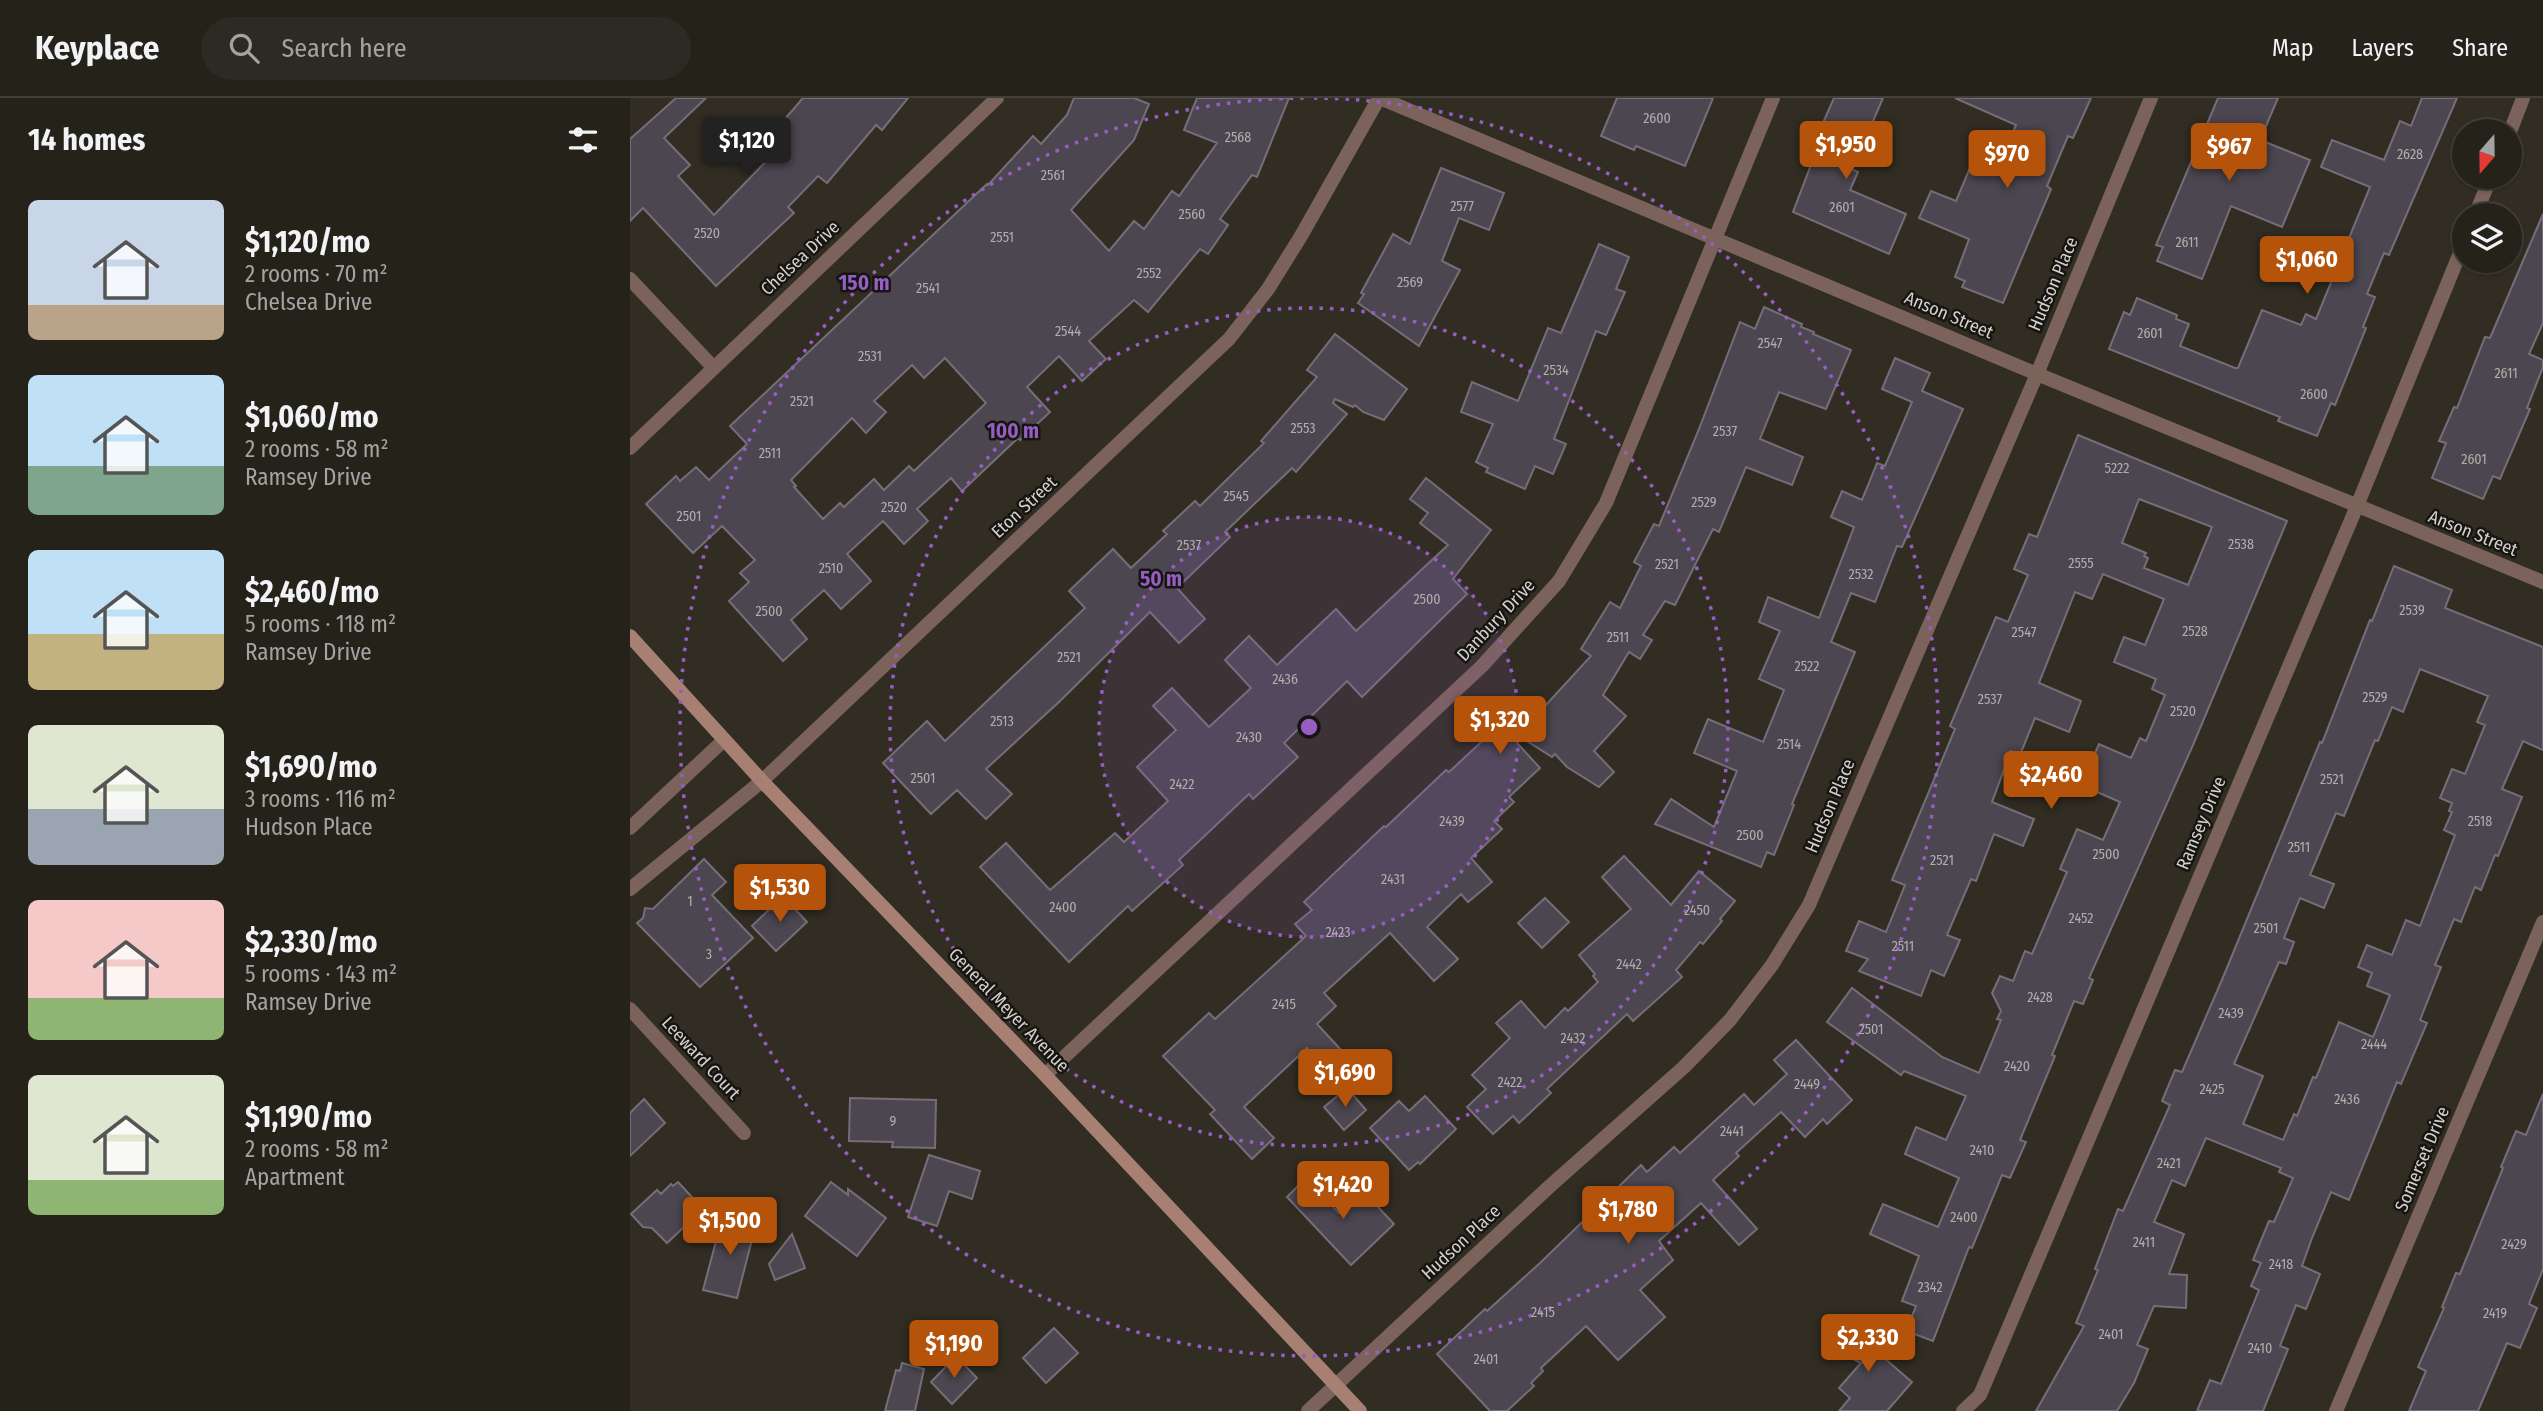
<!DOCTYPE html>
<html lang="en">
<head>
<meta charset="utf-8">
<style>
  body { margin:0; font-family:"Fira Sans Condensed",sans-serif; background:#2d2a23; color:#f1f3f6; height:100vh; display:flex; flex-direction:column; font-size:26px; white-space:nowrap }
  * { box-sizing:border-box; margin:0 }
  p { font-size:23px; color:#a3a4a2 }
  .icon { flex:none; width:38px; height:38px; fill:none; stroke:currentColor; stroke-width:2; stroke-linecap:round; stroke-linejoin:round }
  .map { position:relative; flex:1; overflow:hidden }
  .side { display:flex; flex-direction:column; background:#25221a; width:630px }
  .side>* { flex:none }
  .needle { width:46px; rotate:200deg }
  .tools { position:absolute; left:1822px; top:21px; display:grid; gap:14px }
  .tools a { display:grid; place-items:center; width:70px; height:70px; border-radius:50%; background:#25221a; box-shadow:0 2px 5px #0004,0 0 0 2px #423f39; font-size:35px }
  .price { position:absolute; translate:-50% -60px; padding:0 16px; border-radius:7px; background:#b45309; color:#fff; font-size:23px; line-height:46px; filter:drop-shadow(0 2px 4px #0008) }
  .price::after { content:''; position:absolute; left:50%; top:42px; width:21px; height:16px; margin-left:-10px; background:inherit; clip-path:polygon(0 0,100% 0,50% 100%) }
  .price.current { background:#222; color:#fff }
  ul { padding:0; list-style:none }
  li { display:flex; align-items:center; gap:21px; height:175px; padding:0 28px }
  li span { display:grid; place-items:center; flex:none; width:196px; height:140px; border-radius:10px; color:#555 }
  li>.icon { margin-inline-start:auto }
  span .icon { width:84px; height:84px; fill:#fffc; stroke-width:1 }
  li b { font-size:30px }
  h2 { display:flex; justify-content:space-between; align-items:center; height:84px; padding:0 28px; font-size:30px }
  header { display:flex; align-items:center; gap:42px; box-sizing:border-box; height:98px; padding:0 35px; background:#25221a; border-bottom:2px solid #423f39 }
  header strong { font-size:33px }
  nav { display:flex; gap:38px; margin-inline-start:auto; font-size:24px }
  .search { width:490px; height:63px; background:#2d2a23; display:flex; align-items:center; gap:18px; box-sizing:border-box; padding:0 24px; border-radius:38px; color:#a3a4a2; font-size:26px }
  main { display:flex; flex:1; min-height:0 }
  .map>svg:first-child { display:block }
  .building { fill:#4b464f; stroke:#756e79; stroke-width:2; fill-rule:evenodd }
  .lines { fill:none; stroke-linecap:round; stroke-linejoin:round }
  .street { stroke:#7b625a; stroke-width:14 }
  .secondary { stroke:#a77f73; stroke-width:14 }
  .ring { fill:none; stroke:#965ec3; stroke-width:3.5; stroke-dasharray:3.5 7 }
  .labels { text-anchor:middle; stroke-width:5; stroke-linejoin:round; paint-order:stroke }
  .number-label { font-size:14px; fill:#b2aeac }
  .street-label { font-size:18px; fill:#d4d1cb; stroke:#171511 }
  .centre { fill:#965ec3; stroke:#171511; stroke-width:3.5 }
  .ring-label { font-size:21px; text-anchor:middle; font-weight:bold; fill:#965ec3; stroke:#171511; stroke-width:5; stroke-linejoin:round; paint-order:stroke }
</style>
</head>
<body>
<header>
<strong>Keyplace</strong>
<div class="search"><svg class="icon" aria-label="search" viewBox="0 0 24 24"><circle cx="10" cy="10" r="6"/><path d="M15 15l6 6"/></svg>Search here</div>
<nav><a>Map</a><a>Layers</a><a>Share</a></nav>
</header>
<main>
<section class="side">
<h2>14 homes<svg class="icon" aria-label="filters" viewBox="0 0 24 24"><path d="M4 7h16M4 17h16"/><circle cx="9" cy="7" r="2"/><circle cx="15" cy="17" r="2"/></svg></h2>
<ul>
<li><span style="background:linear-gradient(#c9d6e8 75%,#b9a48a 0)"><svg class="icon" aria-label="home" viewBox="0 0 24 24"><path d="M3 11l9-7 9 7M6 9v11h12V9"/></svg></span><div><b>$1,120/mo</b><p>2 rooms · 70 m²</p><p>Chelsea Drive</p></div></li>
<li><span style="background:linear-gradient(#bfe0f5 65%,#7fa58c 0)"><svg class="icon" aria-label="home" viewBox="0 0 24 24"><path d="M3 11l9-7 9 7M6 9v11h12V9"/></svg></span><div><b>$1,060/mo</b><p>2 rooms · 58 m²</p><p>Ramsey Drive</p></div></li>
<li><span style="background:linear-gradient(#bfe0f5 60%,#c2b280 0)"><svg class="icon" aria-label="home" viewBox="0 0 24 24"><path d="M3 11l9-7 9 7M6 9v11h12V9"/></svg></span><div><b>$2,460/mo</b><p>5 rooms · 118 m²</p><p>Ramsey Drive</p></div></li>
<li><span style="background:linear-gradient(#dfe7d0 60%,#9aa5b1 0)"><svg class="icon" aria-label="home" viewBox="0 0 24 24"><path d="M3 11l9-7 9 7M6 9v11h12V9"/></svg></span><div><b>$1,690/mo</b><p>3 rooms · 116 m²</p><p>Hudson Place</p></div></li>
<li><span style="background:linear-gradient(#f6c9c9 70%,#8fb573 0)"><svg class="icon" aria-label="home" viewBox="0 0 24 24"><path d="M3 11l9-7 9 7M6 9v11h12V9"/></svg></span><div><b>$2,330/mo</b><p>5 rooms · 143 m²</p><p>Ramsey Drive</p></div></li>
<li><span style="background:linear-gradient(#dfe7d0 75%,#8fb573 0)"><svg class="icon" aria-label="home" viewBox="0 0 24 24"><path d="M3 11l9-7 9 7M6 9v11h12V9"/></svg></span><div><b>$1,190/mo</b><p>2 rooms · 58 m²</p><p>Apartment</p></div></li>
</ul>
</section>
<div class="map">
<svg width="1913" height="1313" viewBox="0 0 1913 1313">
  <rect width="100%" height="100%" fill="#312d23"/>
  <!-- building -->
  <g class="building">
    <polygon points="46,0 76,0 34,40 60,67 48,78 84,117 152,47 141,37 173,0 278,0 252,32 246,27 197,85 188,78 158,109 164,115 86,188 13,110 0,123 0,41"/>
    <path d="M444,0h60l15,6 -15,36 -63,70 38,41 25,-30 10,8 28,-38 7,5 38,-53 -33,-13 13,-32h92l-32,79 -5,-2 -32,44 8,6 -20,29 -8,-5 -52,63 -14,-12 -45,41 17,18 -24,22 -23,-25 -32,31 23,25 -30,28 -2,-2 -56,53 -11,-13 -34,31 11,12 -24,23 -21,-23 -36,33 24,27 -30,28 -17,-19 -33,30 16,19 -24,22 -54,-60 20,-19 -9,-9 15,-13 -33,-34 -29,27 -47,-49 30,-28 4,5 16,-14 13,13 38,-36 -17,-18 257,-242 1,1 45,-49 8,8 26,-29zM315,260l41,45 -72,68 -5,-5 -25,24 -10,-11 -30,28 -4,-4 -17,16 -29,-32 2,-1 -5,-6 61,-62 14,15 20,-21 -12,-11 38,-36 12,13z"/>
    <polygon points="987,0 1083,0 1055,68 1006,48 1004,52 971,38"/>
    <polygon points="1204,0 1253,0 1240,30 1231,26 1213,67 1228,74 1220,92 1276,116 1259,156 1163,114 1192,38 1188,36"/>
    <polygon points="1325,0 1461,0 1443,40 1438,38 1417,88 1421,91 1373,205 1332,189 1335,183 1325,179 1339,141 1289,120 1301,93 1326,103 1345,58 1369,68 1386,27"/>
    <polygon points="1588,0 1648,0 1630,42 1680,62 1652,129 1601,108 1572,181 1527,163 1533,149 1526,147"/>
    <polygon points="1792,0 1827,0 1759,157 1754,155 1737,196 1745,199 1733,229 1736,230 1705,307 1701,305 1687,338 1648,323 1650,319 1479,251 1494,214 1500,217 1507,200 1547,217 1546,221 1559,226 1550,248 1605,270 1608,270 1632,212 1671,227 1676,216 1686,221 1702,182 1706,183 1722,142 1719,140 1740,89 1691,69 1702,42 1754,62 1770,23 1781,28"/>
    <polygon points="811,70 874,95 859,132 829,120 812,163 830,172 789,248 728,205 734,196 731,195 763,136 780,146"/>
    <polygon points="1913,116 1913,225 1899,256 1913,262 1913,269 1897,310 1900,311 1870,381 1863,378 1853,401 1802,380 1816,345 1809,343 1824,309 1827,310 1855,239 1860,240"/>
    <polygon points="969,146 999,159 986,191 995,194 976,237 966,233 924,341 936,346 923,376 905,368 895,391 856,374 858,370 846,364 863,326 831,314 842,284 888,303 918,230 931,235"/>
    <polygon points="1134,209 1172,226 1171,229 1184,234 1183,236 1221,252 1196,311 1149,294 1130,341 1173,359 1162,387 1116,369 1089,434 1083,431 1045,507 1035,503 1013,537 1022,542 1010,561 999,554 973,597 996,618 964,653 984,674 969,689 937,669 925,656 922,659 892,640 887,645 910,670 879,699 884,704 864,723 872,731 841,760 862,784 838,804 831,796 797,829 828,861 804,883 760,835 694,895 706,908 687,926 724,966 705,983 677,950 614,1009 644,1040 622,1061 580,1016 585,1012 533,958 579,915 585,921 676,838 665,826 682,812 674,804 754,728 756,729 816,672 819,674 876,621 890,635 961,558 951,551 980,504 990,510 1011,468 1004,464 1024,426 1029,428 1069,331 1110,224 1125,231"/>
    <polygon points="705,236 777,291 754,322 733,314 725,307 723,309 705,301 703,305 717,316 666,374 662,370 595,434 600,439 547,490 575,521 549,545 520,514 429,604 356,671 382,696 356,721 327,692 301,716 253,665 297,623 315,643 455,510 439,493 483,451 501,470 537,436 533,433 565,403 570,408 634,345 631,343 687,279 677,272"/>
    <polygon points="1265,260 1300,275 1292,293 1333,311 1272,449 1267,448 1245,504 1221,495 1201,544 1225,554 1162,706 1164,707 1144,757 1137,754 1131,769 1025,726 1041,701 1084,729 1107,673 1064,655 1078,621 1133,644 1154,592 1129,581 1150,533 1129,524 1138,499 1189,520 1224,429 1201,419 1212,393 1232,402 1247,365 1255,368 1282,304 1252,291"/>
    <path d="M1448,337l209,86 -94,224 -104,233 4,2 -10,24 -9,-3 -22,54 3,1 -35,84 6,2 -16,36 -8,-3 -30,73 -3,-1 -36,94 -27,-10 10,-25 -14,-5 17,-45 -49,-22 13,-30 55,23 21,-49 -54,-24 11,-27 30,13 20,-44 -62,-25 -3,4 -74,-53 25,-34 90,69 37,16 22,-53 -4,-1 4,-8 -9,-18 8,-17 13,5 12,-30 7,3 35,-82 -7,-3 17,-40 26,11 17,-38 -39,-17 18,-41 32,14 9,-20 6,3 19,-46 -13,-6 4,-10 -42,-17 10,-25 21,8 19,-46 -61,-25 -11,25 -17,-7 -36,91 42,18 -12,31 -34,-14 -15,37 -9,-4 -19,51 42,17 -11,27 -29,-12 -18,47 -5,-2 -24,56 13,5 -16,36 -13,-6 -10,26 -62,-25 9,-12 -22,-8 13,-30 27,11 19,-47 -13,-5 63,-151 -5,-3 46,-109 12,5 20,-47 -14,-6 15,-35 8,3zM1509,401l73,28 -24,58 -44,-17 4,-10 -4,-2 2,-3 -24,-10z"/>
    <polygon points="796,380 861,432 823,481 837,496 732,599 717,583 654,645 668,659 623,701 619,696 549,762 553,767 502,813 498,808 439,864 350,769 376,745 420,792 485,735 494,744 538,703 507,669 546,632 523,608 542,590 579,629 621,590 595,562 619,538 647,567 706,511 726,533 818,447 790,425 798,415 780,401"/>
    <path d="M1764,468l58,24 -7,18 98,39v103l-20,-9 -21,48 20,8 -24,59 -3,-1 -14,35 -6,-3 -14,35 -7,-3 -19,46 6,2 -21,53 7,3 -26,61 -4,-2 -48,118 -18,-8 -19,46 -10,28 18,8 -14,35 -10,-4 -16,41 8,3 -25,62h-66l13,-31 11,4 38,-94 -8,-4 10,-23 -8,-3 16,-39 5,1 19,-44 -14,-6 2,-4 -75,-30 -21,48 -13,-6 -18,42 30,12 -15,40 18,1 -1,33 -32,-2 -17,39 11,4 -14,34 -17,28h-81l48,-85 -8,-3 22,-53 -3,-1 23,-60 5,2 47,-106 -8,-4 13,-31 7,2 42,-97 96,-233 2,1 48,-123 2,1zM1790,571l68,27 -11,26 8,3 -20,49 -13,-5 -12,29 12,5 -3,8 3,1 -8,18 11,5 -35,91 -14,-6 -14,35 -25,-10 -9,22 14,6 -5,13 23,9 -17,42 -34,-15 -23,56 -3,-1 -16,39 -3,-2 -11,26 -40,-16 20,-48 -29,-12 45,-102 7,2 8,-22 -10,-4 16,-40 24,10 10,-24 -24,-9 26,-62 8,3 31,-76 3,1 14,-34 11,5z"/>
    <polygon points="994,758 1041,807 1069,773 1105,803 1090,821 1092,823 1073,846 1070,844 1046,872 1052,879 1003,923 997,916 917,991 921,995 889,1025 883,1018 863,1036 837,1009 856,991 842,977 880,940 866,925 891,903 915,930 935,910 938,913 968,884 963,878 965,876 949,857 1001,811 972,779"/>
    <polygon points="74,761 96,784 82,797 123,840 70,889 7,825 13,820 15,810 23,811"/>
    <polygon points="153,798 177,824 146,853 122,828"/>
    <polygon points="915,800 939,824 912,850 888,825"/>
    <polygon points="1166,942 1222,1002 1197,1026 1193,1021 1175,1039 1151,1014 1106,1055 1109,1058 1083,1082 1127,1131 1109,1147 1071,1105 1029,1143 1043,1162 1010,1192 1035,1219 988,1262 956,1228 911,1270 913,1273 901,1285 904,1288 877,1313 860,1313 807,1256 855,1211 857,1213 910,1165 1011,1067 1017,1074 1044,1049 1050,1055 1114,996 1124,1007 1157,976 1144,962"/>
    <polygon points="717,990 736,1012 714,1032 694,1009"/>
    <polygon points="1913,996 1913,1171 1899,1206 1907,1210 1890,1250 1877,1245 1848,1313 1779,1313 1796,1273 1788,1269 1814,1210 1812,1209 1826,1175 1830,1176 1873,1070 1871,1069 1886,1033 1896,1037"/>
    <polygon points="795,998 826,1031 790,1066 788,1064 779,1072 740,1030 769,1003 779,1013"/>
    <polygon points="220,1000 306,1002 305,1050 262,1049 263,1044 219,1043"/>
    <polygon points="14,1001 35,1025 0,1058 0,1015"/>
    <polygon points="299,1057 350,1073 342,1101 319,1093 307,1128 278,1119"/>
    <polygon points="676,1080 709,1115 733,1093 764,1126 721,1167 657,1099"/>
    <polygon points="48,1084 73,1111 37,1145 22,1130 13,1129 1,1116 27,1092 31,1096 41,1086 43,1088"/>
    <polygon points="201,1084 218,1097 218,1091 256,1120 227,1158 175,1118"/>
    <polygon points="93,1117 126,1126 107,1200 73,1192"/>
    <polygon points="162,1136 175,1170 145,1182 139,1166"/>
    <polygon points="1210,1222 1282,1284 1257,1313 1209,1313 1220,1300 1209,1290 1231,1265 1197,1247"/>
    <polygon points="424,1230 448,1255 416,1285 393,1260"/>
    <polygon points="326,1258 347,1280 322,1306 301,1284"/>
    <polygon points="272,1265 294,1271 285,1313 255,1313 266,1272 270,1273"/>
  </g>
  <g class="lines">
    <!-- street -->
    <g class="street">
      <polyline points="750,0 1407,276 1913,484"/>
      <polyline points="1880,34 1893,0"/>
      <polyline points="1845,117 1861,79"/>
      <polyline points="0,181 83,269"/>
      <polyline points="0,350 367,0"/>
      <polyline points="0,730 94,642"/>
      <polyline points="0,791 132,683 599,241 638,191 671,138 749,0"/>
      <polyline points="0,911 114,1035"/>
      <polyline points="415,977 852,568 929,483 976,405 1143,0"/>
      <polyline points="678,1313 920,1088 1054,969 1100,922 1142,867 1179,807 1407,276 1521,0"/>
      <polyline points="1333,1313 1350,1297 1727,408 1834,145"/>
      <polyline points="1706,1313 1913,824"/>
    </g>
    <!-- secondary -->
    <polyline class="secondary" points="0,538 132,683 415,977 730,1313"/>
  </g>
  <!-- distance rings -->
  <circle cx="679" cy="629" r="210" fill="#965ec3" fill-opacity=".12"/>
  <g class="ring">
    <circle cx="679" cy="629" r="210"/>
    <circle cx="679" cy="629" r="419"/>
    <path d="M684 0A629 629 0 1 1 674 0"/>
  </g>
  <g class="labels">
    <!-- number labels -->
    <g class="number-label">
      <text x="1027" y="25">2600</text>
      <text x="608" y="44">2568</text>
      <text x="1780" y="61">2628</text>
      <text x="423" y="82">2561</text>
      <text x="832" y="113">2577</text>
      <text x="1212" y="114">2601</text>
      <text x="562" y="121">2560</text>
      <text x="77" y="140">2520</text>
      <text x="372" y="144">2551</text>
      <text x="1557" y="149">2611</text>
      <text x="519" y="180">2552</text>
      <text x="780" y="189">2569</text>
      <text x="298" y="195">2541</text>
      <text x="438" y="238">2544</text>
      <text x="1520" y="240">2601</text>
      <text x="1140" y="250">2547</text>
      <text x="240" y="263">2531</text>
      <text x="926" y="277">2534</text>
      <text x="1876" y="280">2611</text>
      <text x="1684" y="301">2600</text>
      <text x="172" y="308">2521</text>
      <text x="673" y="335">2553</text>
      <text x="1095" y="338">2537</text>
      <text x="140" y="360">2511</text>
      <text x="1844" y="366">2601</text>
      <text x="1487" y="375">5222</text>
      <text x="606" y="403">2545</text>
      <text x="1074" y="409">2529</text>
      <text x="264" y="414">2520</text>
      <text x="59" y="423">2501</text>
      <text x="1611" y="451">2538</text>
      <text x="559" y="452">2537</text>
      <text x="1451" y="470">2555</text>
      <text x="1037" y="471">2521</text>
      <text x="201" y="475">2510</text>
      <text x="1231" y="481">2532</text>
      <text x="797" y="506">2500</text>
      <text x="1782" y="517">2539</text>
      <text x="139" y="518">2500</text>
      <text x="1565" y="538">2528</text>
      <text x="1394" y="539">2547</text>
      <text x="988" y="544">2511</text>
      <text x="439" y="564">2521</text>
      <text x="1177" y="573">2522</text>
      <text x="655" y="586">2436</text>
      <text x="1745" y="604">2529</text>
      <text x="1360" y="606">2537</text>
      <text x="1553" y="618">2520</text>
      <text x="372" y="628">2513</text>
      <text x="619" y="644">2430</text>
      <text x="1159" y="651">2514</text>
      <text x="293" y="685">2501</text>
      <text x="1702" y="686">2521</text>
      <text x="552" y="691">2422</text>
      <text x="822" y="728">2439</text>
      <text x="1850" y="728">2518</text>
      <text x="1120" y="742">2500</text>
      <text x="1669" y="754">2511</text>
      <text x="1476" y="761">2500</text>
      <text x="1312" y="767">2521</text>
      <text x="763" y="786">2431</text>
      <text x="60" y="808">1</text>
      <text x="433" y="814">2400</text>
      <text x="1067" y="817">2450</text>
      <text x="1451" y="825">2452</text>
      <text x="1636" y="835">2501</text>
      <text x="708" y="839">2423</text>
      <text x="1273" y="853">2511</text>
      <text x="79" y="861">3</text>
      <text x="999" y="871">2442</text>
      <text x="1410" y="904">2428</text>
      <text x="654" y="911">2415</text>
      <text x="1601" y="920">2439</text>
      <text x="1241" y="936">2501</text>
      <text x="943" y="945">2432</text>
      <text x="1744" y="951">2444</text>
      <text x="1387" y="973">2420</text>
      <text x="880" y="989">2422</text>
      <text x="1177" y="991">2449</text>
      <text x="1582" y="996">2425</text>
      <text x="1717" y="1006">2436</text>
      <text x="263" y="1028">9</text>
      <text x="1102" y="1038">2441</text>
      <text x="1352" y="1057">2410</text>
      <text x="1539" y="1070">2421</text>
      <text x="1334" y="1124">2400</text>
      <text x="1514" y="1149">2411</text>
      <text x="1884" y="1151">2429</text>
      <text x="1651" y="1171">2418</text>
      <text x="1300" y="1194">2342</text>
      <text x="913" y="1219">2415</text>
      <text x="1865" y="1220">2419</text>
      <text x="1481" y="1241">2401</text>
      <text x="1630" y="1255">2410</text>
      <text x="856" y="1266">2401</text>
    </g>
    <!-- street labels -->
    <g class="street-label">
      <text transform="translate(170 160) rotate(-43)" y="6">Chelsea Drive</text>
      <text transform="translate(1423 186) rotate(-67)" y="6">Hudson Place</text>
      <text transform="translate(1319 217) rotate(23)" y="6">Anson Street</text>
      <text transform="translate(394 409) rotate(-43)" y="6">Eton Street</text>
      <text transform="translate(1843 435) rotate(22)" y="6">Anson Street</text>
      <text transform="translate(866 522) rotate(-47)" y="6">Danbury Drive</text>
      <text transform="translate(1200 708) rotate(-67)" y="6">Hudson Place</text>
      <text transform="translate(1571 725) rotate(-67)" y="6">Ramsey Drive</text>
      <text transform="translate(379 912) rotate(46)" y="6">General Meyer Avenue</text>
      <text transform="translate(71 960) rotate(47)" y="6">Leeward Court</text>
      <text transform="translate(1792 1061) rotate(-67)" y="6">Somerset Drive</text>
      <text transform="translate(831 1144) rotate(-43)" y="6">Hudson Place</text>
    </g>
  </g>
  <circle cx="679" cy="629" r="10" class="centre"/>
  <g class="ring-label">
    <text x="234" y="192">150 m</text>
    <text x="383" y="340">100 m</text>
    <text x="531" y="488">50 m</text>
  </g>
</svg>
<div class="tools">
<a><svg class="needle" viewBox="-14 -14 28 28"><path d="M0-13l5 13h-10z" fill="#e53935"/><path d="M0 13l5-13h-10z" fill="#a3a4a2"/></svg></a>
<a><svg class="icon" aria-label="layers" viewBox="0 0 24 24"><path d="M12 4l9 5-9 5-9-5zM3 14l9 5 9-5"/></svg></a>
</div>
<b class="price current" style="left:117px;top:79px">$1,120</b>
<b class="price" style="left:1216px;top:83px">$1,950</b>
<b class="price" style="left:1599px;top:85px">$967</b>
<b class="price" style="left:1377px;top:92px">$970</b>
<b class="price" style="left:1677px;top:198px">$1,060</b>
<b class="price" style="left:870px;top:658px">$1,320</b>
<b class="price" style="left:1421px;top:713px">$2,460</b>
<b class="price" style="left:150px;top:826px">$1,530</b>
<b class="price" style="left:715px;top:1011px">$1,690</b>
<b class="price" style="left:713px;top:1123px">$1,420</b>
<b class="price" style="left:998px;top:1148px">$1,780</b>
<b class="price" style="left:100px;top:1159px">$1,500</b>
<b class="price" style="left:1238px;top:1276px">$2,330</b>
<b class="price" style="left:324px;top:1282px">$1,190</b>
</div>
</main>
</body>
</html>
